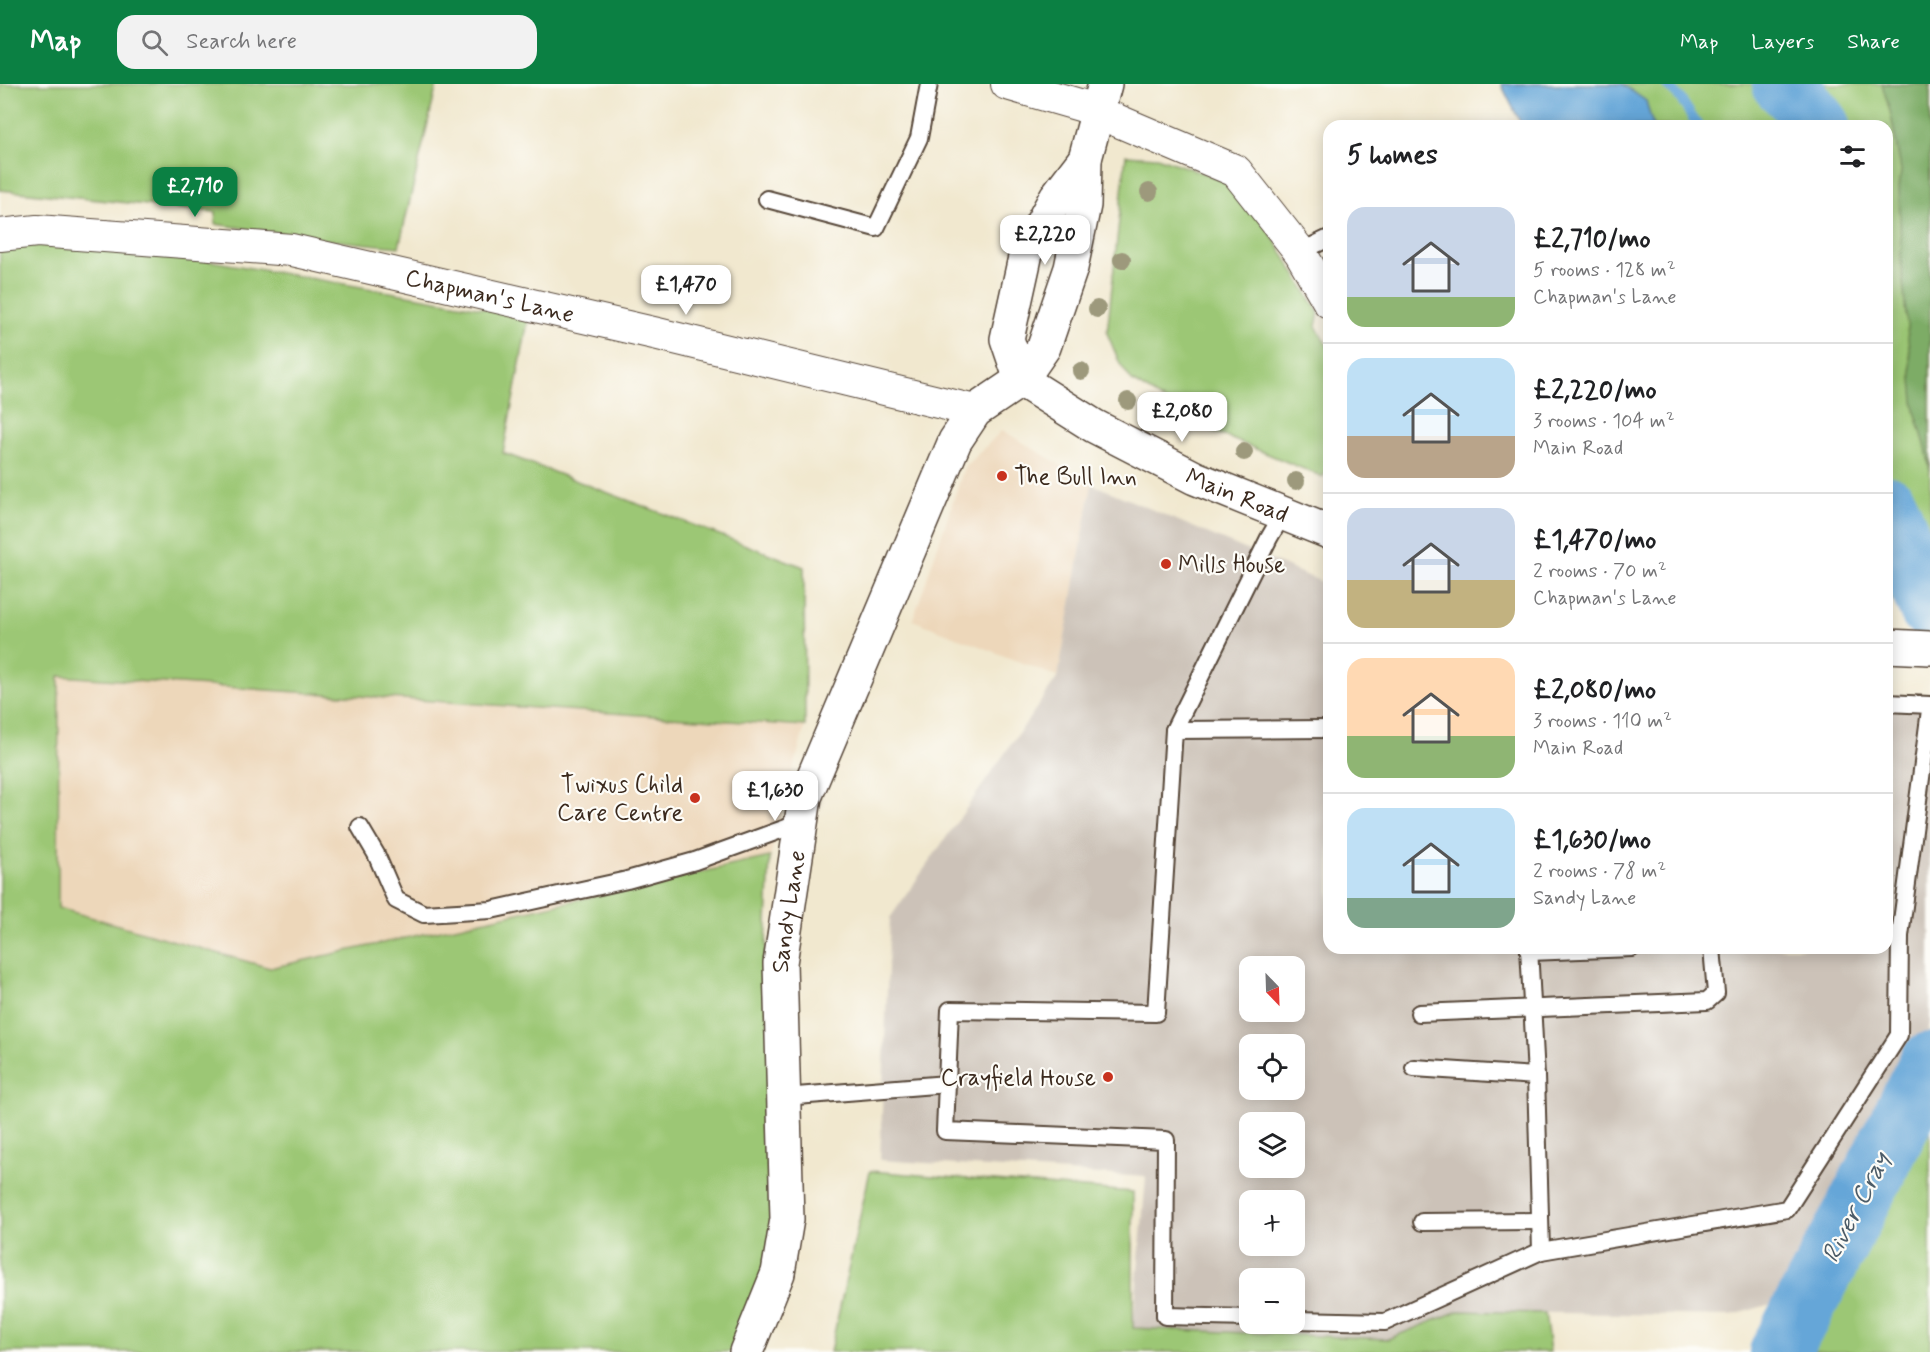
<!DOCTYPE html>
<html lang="en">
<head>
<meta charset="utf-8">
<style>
  body { margin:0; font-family:Mynerve,sans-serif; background:#f2f2f2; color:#202124; height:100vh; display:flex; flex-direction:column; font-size:22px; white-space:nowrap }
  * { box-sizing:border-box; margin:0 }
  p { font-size:20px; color:#757577 }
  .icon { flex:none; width:33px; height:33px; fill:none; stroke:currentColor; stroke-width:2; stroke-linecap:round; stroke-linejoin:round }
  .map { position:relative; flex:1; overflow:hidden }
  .panel { position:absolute; left:1323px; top:36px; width:570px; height:834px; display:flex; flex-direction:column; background:#fff; border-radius:18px; box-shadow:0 3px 15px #0003 }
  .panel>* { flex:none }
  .needle { width:39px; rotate:157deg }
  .fabs { position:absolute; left:1239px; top:872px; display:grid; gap:12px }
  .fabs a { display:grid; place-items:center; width:66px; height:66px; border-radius:12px; background:#fff; box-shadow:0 3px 15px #0003; font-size:30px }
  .price { position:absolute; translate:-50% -51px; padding:0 14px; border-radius:12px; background:#fff; color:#222; font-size:20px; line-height:39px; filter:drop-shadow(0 2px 3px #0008) }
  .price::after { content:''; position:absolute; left:50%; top:36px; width:18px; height:14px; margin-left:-9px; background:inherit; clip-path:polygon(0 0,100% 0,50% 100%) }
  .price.current { background:#0b8043; color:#fff }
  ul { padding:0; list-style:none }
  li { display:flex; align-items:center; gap:18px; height:150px; padding:0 24px }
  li+li { border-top:2px solid #e0e0e0 }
  li span { display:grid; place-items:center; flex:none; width:168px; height:120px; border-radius:18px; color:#555 }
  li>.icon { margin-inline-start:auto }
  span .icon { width:72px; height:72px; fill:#fffc; stroke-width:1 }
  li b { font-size:26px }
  h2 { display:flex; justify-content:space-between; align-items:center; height:72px; padding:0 24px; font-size:26px }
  header { display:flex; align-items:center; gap:36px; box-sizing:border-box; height:84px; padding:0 30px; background:#0b8043; color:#fff }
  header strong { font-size:28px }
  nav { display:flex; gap:33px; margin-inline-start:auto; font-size:21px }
  .search { width:420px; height:54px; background:#f2f2f2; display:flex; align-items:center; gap:15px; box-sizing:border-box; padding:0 21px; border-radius:18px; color:#757577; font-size:22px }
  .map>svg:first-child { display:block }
  .built { fill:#edd7ba }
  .industrial { fill:#ccc2b8; fill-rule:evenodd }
  .green { fill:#9cc774; stroke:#6c7849; stroke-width:1.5 }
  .forest { fill:#7dac66; stroke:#5c6b42; stroke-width:1.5 }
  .water { fill:#65a6d8; stroke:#50687b; stroke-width:1.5 }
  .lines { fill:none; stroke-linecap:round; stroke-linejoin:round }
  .stream { stroke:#65a6d8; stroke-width:10 }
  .river { stroke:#65a6d8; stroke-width:62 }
  .lane-casing { stroke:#564639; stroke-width:20 }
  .street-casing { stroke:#564639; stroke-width:34 }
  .secondary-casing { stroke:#564639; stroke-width:36 }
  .lane { stroke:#fff; stroke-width:16 }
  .street { stroke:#fff; stroke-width:32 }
  .secondary { stroke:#fff; stroke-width:33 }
  .tree { fill:#9d997c }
  .poi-dot { fill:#c8321e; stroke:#fdfcf7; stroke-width:2 }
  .labels { text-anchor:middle; stroke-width:4.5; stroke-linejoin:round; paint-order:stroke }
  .street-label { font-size:24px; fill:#3b2a1e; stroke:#fdfcf7 }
  .poi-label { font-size:24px; fill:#3b2a1e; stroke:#fdfcf7; text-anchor:start }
  .water-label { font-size:26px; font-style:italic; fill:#4c5c68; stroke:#fdfcf7 }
</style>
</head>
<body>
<header>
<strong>Map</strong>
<div class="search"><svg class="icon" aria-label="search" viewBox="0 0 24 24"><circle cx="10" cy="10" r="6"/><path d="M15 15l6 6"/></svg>Search here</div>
<nav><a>Map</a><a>Layers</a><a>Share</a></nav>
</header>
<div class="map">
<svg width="1930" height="1268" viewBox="0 0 1930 1268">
  <rect width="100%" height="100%" fill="#fdfcf7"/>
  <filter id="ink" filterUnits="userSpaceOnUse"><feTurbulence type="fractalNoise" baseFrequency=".0167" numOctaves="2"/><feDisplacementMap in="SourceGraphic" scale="12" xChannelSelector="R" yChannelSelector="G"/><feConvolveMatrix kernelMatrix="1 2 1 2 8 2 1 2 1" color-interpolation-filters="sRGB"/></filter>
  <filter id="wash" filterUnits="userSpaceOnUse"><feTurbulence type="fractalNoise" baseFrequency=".008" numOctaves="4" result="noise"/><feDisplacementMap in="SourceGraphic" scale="24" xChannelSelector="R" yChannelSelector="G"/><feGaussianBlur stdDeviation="1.35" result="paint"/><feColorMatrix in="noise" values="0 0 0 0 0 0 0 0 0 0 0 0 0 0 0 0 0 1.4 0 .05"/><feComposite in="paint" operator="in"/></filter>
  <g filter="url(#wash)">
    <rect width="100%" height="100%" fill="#f1e8cf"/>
    <!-- built -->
    <g class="built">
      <polygon points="1002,346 1092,400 1058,593 913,536 964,384"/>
      <polygon points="59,592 805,642 770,773 270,884 58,824"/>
    </g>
    <!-- industrial -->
    <path class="industrial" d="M1092,400l237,101v363h558v-251l43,1v325l-8,29 -127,245 -65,19 -272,-5 -70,28 -255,-11 13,-151 -266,-17 10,-242 168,-241zM1250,882h44v45h-44zM1250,960h44v45h-44zM1250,1038h44v45h-44zM1250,1116h44v45h-44zM1250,1194h44v45h-44z"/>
    <!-- green -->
    <g class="green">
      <polygon points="0,0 437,0 399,163 328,156 215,140 216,128 0,106"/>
      <polygon points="1503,0 1930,0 1930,517 1887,516 1887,42 1523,42"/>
      <polygon points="1126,71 1157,73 1226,97 1255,124 1319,229 1316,242 1329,265 1329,381 1323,393 1215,348 1132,297 1120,280 1107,249"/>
      <polygon points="37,147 529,232 503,369 804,483 805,642 59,592 58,824 270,884 770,773 765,883 783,1135 745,1268 0,1268 0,154"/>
      <polygon points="1930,1001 1930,1268 1800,1268"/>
      <polygon points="870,1087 1133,1108 1133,1244 1388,1255 1458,1227 1545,1229 1550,1268 830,1268"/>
    </g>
    <!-- forest -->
    <polygon class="forest" points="1882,0 1930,0 1930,388 1926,364 1915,327 1908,254 1901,177 1899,104 1901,86 1891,31"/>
    <!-- water -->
    <polygon class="water" points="1501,0 1622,0 1646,17 1653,42 1522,42"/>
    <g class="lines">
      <!-- stream -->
      <g class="stream">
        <polyline points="1666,0 1680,14 1698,42"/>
        <polyline points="1887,503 1917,496"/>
      </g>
      <!-- river -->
      <g class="river">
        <polyline points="1783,0 1794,10 1819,42"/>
        <polyline points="1887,422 1930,525"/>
        <polyline points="1780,1268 1855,1127 1930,979"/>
      </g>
    </g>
  </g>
  <g filter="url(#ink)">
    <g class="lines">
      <defs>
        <g id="lane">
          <polyline points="767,115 876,144 919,54 929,0"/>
          <polyline points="1300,168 1329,154"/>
          <polyline points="1887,619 1930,621"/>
          <polyline points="1174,646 1329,645"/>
          <polyline points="360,743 376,770 396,816 424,830 491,826 627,796 695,777 800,739"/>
          <polyline points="1529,864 1536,992 1541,1167 1787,1125 1899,951 1900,852 1930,626"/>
          <polyline points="1529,868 1632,864"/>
          <polyline points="1419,929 1707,917 1716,909 1712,864"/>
          <polyline points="1414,984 1536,992"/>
          <polyline points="784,1013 947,1000"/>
          <polyline points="1422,1138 1540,1137"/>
          <polyline points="1250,1234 1165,1232 1166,1056 945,1047 950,926 1156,929 1174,646 1269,454 1283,430"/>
          <polyline points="1294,1236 1385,1238 1541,1167"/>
        </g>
        <g id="street">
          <polyline points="1007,0 1083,22 1236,87 1300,168 1329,218"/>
          <path id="s1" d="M0,151l37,-4 255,19 366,84 317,77"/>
        </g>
        <g id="secondary">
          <path id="s2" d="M1085,75l-29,38 -30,56 -19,86 14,41 73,46 101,52 134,54"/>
          <polyline points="1887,562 1930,564"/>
          <path id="s3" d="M746,1268l32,-79 9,-54 -7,-256 25,-166 150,-356 20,-30 46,-31 23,-33 27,-79 13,-63 1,-46 20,-75"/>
        </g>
      </defs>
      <!-- lane casing -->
      <use href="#lane" class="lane-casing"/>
      <!-- street casing -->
      <use href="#street" class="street-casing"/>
      <!-- secondary casing -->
      <use href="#secondary" class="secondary-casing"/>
      <!-- lane -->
      <use href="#lane" class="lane"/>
      <!-- street -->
      <use href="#street" class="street"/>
      <!-- secondary -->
      <use href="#secondary" class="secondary"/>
    </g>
    <!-- trees -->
    <g class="tree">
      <circle cx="1149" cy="108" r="9"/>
      <circle cx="1122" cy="176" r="9"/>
      <circle cx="1097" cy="225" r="9"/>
      <circle cx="1081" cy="287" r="9"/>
      <circle cx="1128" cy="317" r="9"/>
      <circle cx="1244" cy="368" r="9"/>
      <circle cx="1296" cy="397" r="9"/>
    </g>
  </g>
  <!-- markers -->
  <g class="poi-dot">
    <circle cx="1002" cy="392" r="6"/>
    <circle cx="1166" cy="480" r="6"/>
    <circle cx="695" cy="714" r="6"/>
    <circle cx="1108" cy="993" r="6"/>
  </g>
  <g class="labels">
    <!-- street labels -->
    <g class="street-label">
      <text dy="8" stroke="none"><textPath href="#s1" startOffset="496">Chapman's Lane</textPath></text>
      <text dy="8" stroke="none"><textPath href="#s2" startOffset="488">Main Road</textPath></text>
      <text dy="8" stroke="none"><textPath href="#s3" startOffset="448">Sandy Lane</textPath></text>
    </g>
    <!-- poi labels -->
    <g class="poi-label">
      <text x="1014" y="400">The Bull Inn</text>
      <text x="1178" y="488">Mills House</text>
      <text x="683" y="708" text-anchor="end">Twixus Child<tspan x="683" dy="28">Care Centre</tspan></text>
      <text x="1096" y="1001" text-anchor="end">Crayfield House</text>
    </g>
    <!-- water labels -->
    <g class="water-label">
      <text transform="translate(1855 1123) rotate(-63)" y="9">River Cray</text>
    </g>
  </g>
</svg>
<div class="fabs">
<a><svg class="needle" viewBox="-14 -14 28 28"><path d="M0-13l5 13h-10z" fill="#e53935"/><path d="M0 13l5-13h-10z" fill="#757577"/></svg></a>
<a><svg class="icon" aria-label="locate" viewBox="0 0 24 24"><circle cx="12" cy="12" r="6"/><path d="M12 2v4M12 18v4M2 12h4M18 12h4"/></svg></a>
<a><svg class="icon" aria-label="layers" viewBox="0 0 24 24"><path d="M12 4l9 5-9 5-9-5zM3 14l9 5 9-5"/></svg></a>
<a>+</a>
<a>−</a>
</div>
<b class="price current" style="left:195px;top:134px">£2,710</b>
<b class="price" style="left:1045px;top:182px">£2,220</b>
<b class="price" style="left:686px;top:232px">£1,470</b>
<b class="price" style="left:1182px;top:359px">£2,080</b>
<b class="price" style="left:775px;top:738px">£1,630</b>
<section class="panel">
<h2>5 homes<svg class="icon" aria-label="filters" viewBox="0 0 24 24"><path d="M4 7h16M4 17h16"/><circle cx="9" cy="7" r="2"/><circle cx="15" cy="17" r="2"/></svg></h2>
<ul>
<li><span style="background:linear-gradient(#c9d6e8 75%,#8fb573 0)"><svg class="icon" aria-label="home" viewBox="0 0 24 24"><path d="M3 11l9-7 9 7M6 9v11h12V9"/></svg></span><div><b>£2,710/mo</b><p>5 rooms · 128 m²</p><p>Chapman's Lane</p></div></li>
<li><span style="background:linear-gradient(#bfe0f5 65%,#b9a48a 0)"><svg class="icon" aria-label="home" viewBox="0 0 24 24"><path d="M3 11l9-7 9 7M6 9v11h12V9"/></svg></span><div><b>£2,220/mo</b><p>3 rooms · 104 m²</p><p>Main Road</p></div></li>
<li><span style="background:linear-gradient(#c9d6e8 60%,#c2b280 0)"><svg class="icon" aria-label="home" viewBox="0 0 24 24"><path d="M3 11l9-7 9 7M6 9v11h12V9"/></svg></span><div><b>£1,470/mo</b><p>2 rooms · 70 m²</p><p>Chapman's Lane</p></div></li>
<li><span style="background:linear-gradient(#ffd9b3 65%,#8fb573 0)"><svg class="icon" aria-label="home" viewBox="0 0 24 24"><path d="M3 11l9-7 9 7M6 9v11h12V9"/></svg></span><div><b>£2,080/mo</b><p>3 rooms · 110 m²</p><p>Main Road</p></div></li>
<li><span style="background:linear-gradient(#bfe0f5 75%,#7fa58c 0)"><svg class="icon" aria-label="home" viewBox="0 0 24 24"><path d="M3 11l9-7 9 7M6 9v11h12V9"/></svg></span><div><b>£1,630/mo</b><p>2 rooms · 78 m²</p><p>Sandy Lane</p></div></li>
</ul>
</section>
</div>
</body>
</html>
